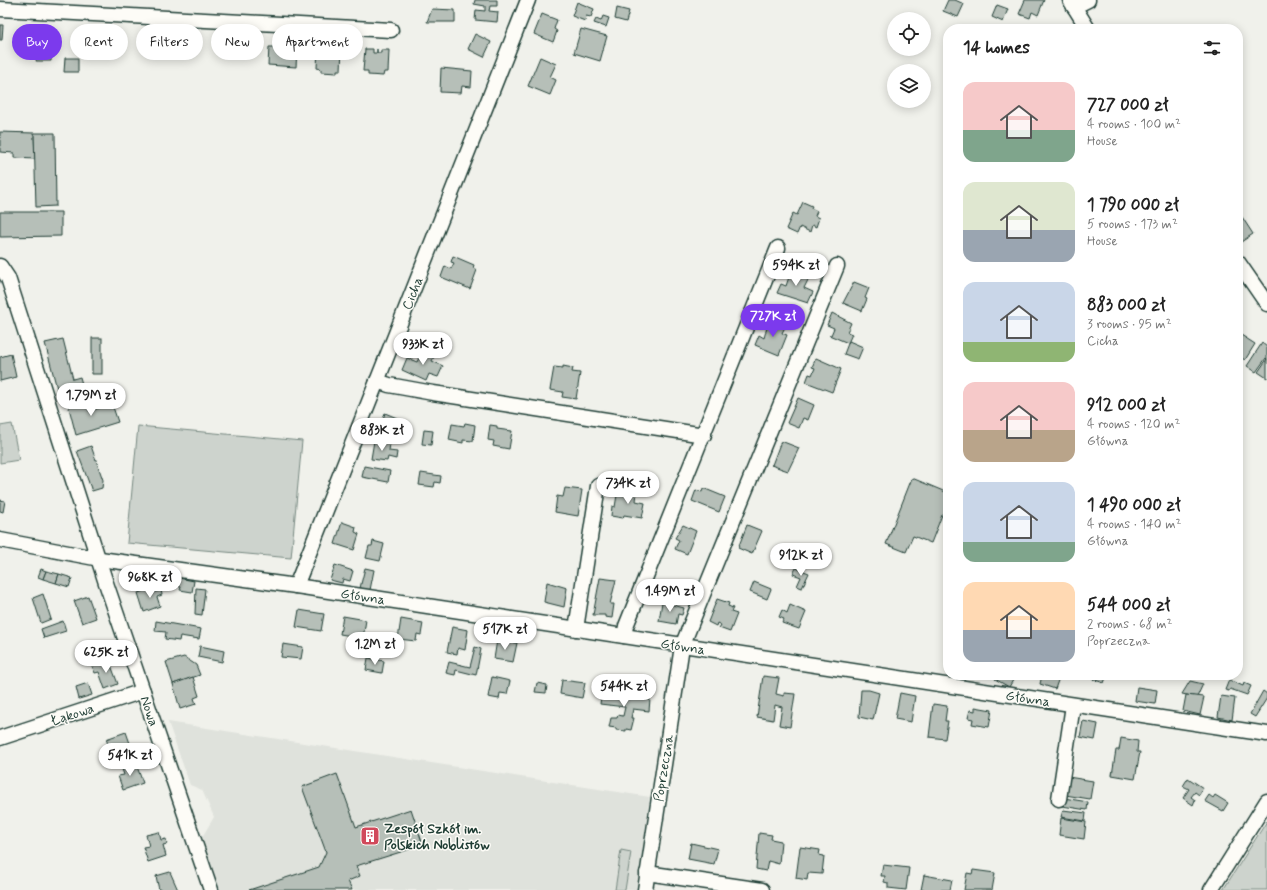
<!DOCTYPE html>
<html lang="en">
<head>
<meta charset="utf-8">
<style>
  body { margin:0; font-family:Mynerve,sans-serif; background:#f2f2f2; color:#222; height:100vh; display:flex; flex-direction:column; font-size:15px; white-space:nowrap }
  * { box-sizing:border-box; margin:0 }
  p { font-size:13px; color:#767676 }
  .icon { flex:none; width:22px; height:22px; fill:none; stroke:currentColor; stroke-width:2; stroke-linecap:round; stroke-linejoin:round }
  .map { position:relative; flex:1; overflow:hidden }
  .sheet { position:absolute; left:943px; top:24px; width:300px; height:656px; display:flex; flex-direction:column; background:#fff; border-radius:16px; box-shadow:0 2px 10px #0003 }
  .sheet>* { flex:none }
  .banner { position:absolute; left:12px; top:24px; width:380px; height:36px; display:flex; gap:8px }
  .tools { position:absolute; left:887px; top:12px; display:grid; gap:8px }
  .tools a { display:grid; place-items:center; width:44px; height:44px; border-radius:50%; background:#fff; box-shadow:0 2px 10px #0003; font-size:20px }
  .price { position:absolute; translate:-50% -34px; padding:0 9px; border-radius:14px; background:#fff; color:#222; font-size:13px; line-height:26px; filter:drop-shadow(0 1px 2px #0008) }
  .price::after { content:''; position:absolute; left:50%; top:24px; width:12px; height:9px; margin-left:-6px; background:inherit; clip-path:polygon(0 0,100% 0,50% 100%) }
  .price.active { background:#7c3aed; color:#fff }
  ul { padding:0; list-style:none }
  li { display:flex; align-items:center; gap:12px; height:100px; padding:0 20px }
  li span { display:grid; place-items:center; flex:none; width:112px; height:80px; border-radius:12px; color:#555 }
  li>.icon { margin-inline-start:auto }
  span .icon { width:48px; height:48px; fill:#fffc; stroke-width:1 }
  li b { font-size:17px }
  h2 { display:flex; justify-content:space-between; align-items:center; height:48px; padding:0 20px; font-size:17px }
  .pill { padding:0 14px; border-radius:18px; background:#fff; box-shadow:0 2px 10px #0003; font-size:14px; line-height:36px }
  .pill.active { background:#7c3aed; color:#fff }
  .map>svg:first-child { display:block }
  .built { fill:#dfe2dc }
  .green { fill:#cdd3cd; stroke:#768880 }
  .building { fill:#b6bfb8; stroke:#1f3d34 }
  .lines { fill:none; stroke-linecap:round; stroke-linejoin:round }
  .minor-casing { stroke:#1f3d34; stroke-width:17 }
  .minor { stroke:#fdfcf7; stroke-width:14 }
  .labels { text-anchor:middle; stroke-width:3; stroke-linejoin:round; paint-order:stroke }
  .street-label { font-size:14px; fill:#1f3d34; stroke:#fdfcf7 }
  .poi-label { font-size:14px; font-weight:bold; fill:#1f3d34; stroke:#fdfcf7; text-anchor:start }
</style>
</head>
<body>
<div class="map">
<svg width="1267" height="890" viewBox="0 0 1267 890">
  <rect width="100%" height="100%" fill="#f0f1eb"/>
  <filter id="ink" filterUnits="userSpaceOnUse"><feTurbulence type="fractalNoise" baseFrequency=".025" numOctaves="2"/><feDisplacementMap in="SourceGraphic" scale="8" xChannelSelector="R" yChannelSelector="G"/><feConvolveMatrix kernelMatrix="1 2 1 2 8 2 1 2 1" color-interpolation-filters="sRGB"/></filter>
  <g filter="url(#ink)">
    <!-- built -->
    <polygon class="built" points="168,722 650,797 637,890 220,890 202,837 214,817 202,790 190,785"/>
    <!-- green -->
    <g class="green">
      <polygon points="12,424 19,460 0,463 0,426"/>
      <polygon points="138,426 302,441 291,558 127,543"/>
      <polygon points="1267,821 1267,890 1223,890"/>
      <polygon points="621,850 631,852 625,890 615,890"/>
    </g>
    <!-- building -->
    <g class="building">
      <polygon points="475,0 497,0 497,6 490,6 489,11 498,12 497,22 475,20 476,10 485,11 485,6 474,4"/>
      <polygon points="948,0 955,0 964,4 958,17 943,11"/>
      <polygon points="1025,0 1044,0 1038,15 1032,12 1030,18 1019,14"/>
      <polygon points="577,2 594,9 591,17 586,16 585,21 572,16"/>
      <polygon points="997,5 1008,9 1003,22 992,17"/>
      <polygon points="617,8 629,11 626,22 615,19"/>
      <polygon points="432,9 455,10 455,22 427,22"/>
      <polygon points="542,14 557,20 554,29 557,31 553,42 534,34"/>
      <polygon points="603,16 609,18 606,27 594,23 596,19 601,21"/>
      <polygon points="0,25 3,25 2,40 0,40"/>
      <polygon points="581,29 607,36 600,61 574,53"/>
      <polygon points="475,34 491,42 484,57 468,49"/>
      <polygon points="32,39 46,40 46,43 52,44 51,61 36,61 37,57 31,57"/>
      <polygon points="277,44 290,45 290,48 297,48 296,67 268,65 269,47 276,47"/>
      <polygon points="318,47 327,47 326,50 330,51 331,47 330,51 334,51 334,47 342,48 341,70 337,70 337,73 321,72 321,69 317,68"/>
      <polygon points="365,49 373,49 373,53 377,53 377,49 377,53 381,53 381,50 389,50 388,72 384,72 383,76 368,75 368,71 363,71"/>
      <polygon points="540,57 556,64 550,77 556,80 550,95 528,86"/>
      <polygon points="65,58 78,58 78,72 64,72"/>
      <polygon points="441,68 472,71 471,87 462,86 461,93 440,92"/>
      <polygon points="0,132 34,133 35,159 14,158 14,153 0,152"/>
      <polygon points="34,133 55,133 56,206 36,207"/>
      <polygon points="803,202 812,206 811,208 817,211 815,216 819,218 816,227 812,225 810,232 800,227 797,234 786,229 793,213 797,215"/>
      <polygon points="0,212 61,212 61,236 0,237"/>
      <polygon points="1242,217 1253,234 1241,242 1238,237 1238,219"/>
      <polygon points="453,256 474,265 473,268 477,270 470,289 441,277 445,266 451,269 454,263 451,262"/>
      <polygon points="792,268 801,272 800,274 809,278 804,288 813,292 808,303 777,293 781,284 786,286"/>
      <polygon points="854,282 869,288 865,298 867,299 862,311 843,303"/>
      <polygon points="832,313 851,323 847,332 852,334 848,343 829,335 831,335 834,328 827,325"/>
      <polygon points="769,320 785,327 782,333 787,335 779,355 755,345 759,335 764,338"/>
      <polygon points="1238,333 1255,344 1245,360 1238,356"/>
      <rect x="92" y="338" width="10" height="36"/>
      <polygon points="63,339 73,379 80,377 86,399 68,404 66,398 60,400 45,343"/>
      <polygon points="849,341 863,347 858,359 844,354"/>
      <polygon points="1262,343 1267,347 1267,359 1266,358 1256,372 1247,366"/>
      <polygon points="423,349 435,354 432,361 443,366 438,377 429,374 426,381 402,370 407,358 417,362"/>
      <polygon points="11,354 16,377 0,381 0,357"/>
      <polygon points="816,358 841,369 832,392 806,382 809,374 812,375 815,368 812,367"/>
      <polygon points="1267,359 1267,378 1258,372"/>
      <polygon points="563,366 573,368 572,372 580,373 576,399 562,397 563,392 550,390 554,367 563,368"/>
      <polygon points="798,398 814,405 808,420 803,418 799,428 787,423"/>
      <polygon points="86,399 89,411 112,404 118,422 76,435 68,404"/>
      <polygon points="385,413 397,418 395,424 383,419"/>
      <polygon points="383,419 395,424 388,441 376,436"/>
      <polygon points="465,423 475,425 473,441 463,440 463,443 449,440 452,424 464,426"/>
      <polygon points="490,425 497,426 497,429 512,431 509,449 493,446 494,441 488,440"/>
      <polygon points="424,430 433,431 431,445 422,444"/>
      <polygon points="374,441 390,443 389,451 397,452 396,459 388,457 387,461 371,459"/>
      <polygon points="781,441 799,448 788,471 771,465 772,465"/>
      <polygon points="91,446 103,480 102,488 92,491 77,451"/>
      <polygon points="364,466 390,471 388,482 362,477"/>
      <polygon points="421,473 441,476 440,483 435,482 434,487 419,485"/>
      <polygon points="912,478 948,493 948,518 942,515 931,543 913,536 906,552 886,544"/>
      <polygon points="565,488 582,490 578,516 555,512 557,496 563,497"/>
      <polygon points="703,488 725,497 719,512 692,501 696,490 702,492"/>
      <polygon points="618,489 637,492 636,501 645,503 642,518 624,515 623,518 611,516 612,506 615,507"/>
      <polygon points="0,500 5,501 3,512 0,511"/>
      <polygon points="342,522 356,527 355,532 359,534 354,550 335,544"/>
      <polygon points="683,525 696,531 687,554 675,549 679,540 675,538"/>
      <polygon points="747,525 762,531 752,554 738,548"/>
      <polygon points="373,541 384,544 380,561 366,558 369,546 372,546"/>
      <polygon points="335,565 353,571 350,581 343,579 342,583 330,580"/>
      <polygon points="365,568 374,570 370,590 360,588"/>
      <polygon points="796,568 809,573 802,588 797,586 801,577 793,574"/>
      <polygon points="41,569 46,571 43,579 38,577"/>
      <polygon points="46,571 59,574 56,583 43,579"/>
      <polygon points="59,574 72,578 69,587 56,583"/>
      <polygon points="174,577 194,581 192,592 180,590 181,587 172,585"/>
      <polygon points="600,578 616,580 610,604 614,604 612,618 605,617 605,615 593,615"/>
      <polygon points="547,582 567,588 564,607 544,602"/>
      <polygon points="754,582 771,589 767,599 750,592"/>
      <polygon points="153,587 155,592 161,590 162,595 157,597 160,606 144,612 138,593"/>
      <polygon points="196,588 205,589 202,615 195,614"/>
      <polygon points="43,594 51,619 41,623 33,598"/>
      <polygon points="88,596 96,618 82,623 74,601"/>
      <polygon points="717,599 729,603 728,606 733,608 731,612 737,614 730,632 719,628 721,625 717,623 716,626 708,622"/>
      <polygon points="662,602 684,608 682,615 678,614 676,624 659,621"/>
      <polygon points="790,605 806,612 799,629 782,623 784,619 779,617 782,610 787,613"/>
      <polygon points="299,610 324,614 321,631 296,627"/>
      <polygon points="343,616 366,620 363,638 340,634"/>
      <polygon points="401,619 423,623 421,635 417,634 416,641 398,639"/>
      <polygon points="63,621 66,631 44,638 41,629"/>
      <polygon points="156,621 201,629 199,639 180,636 179,641 165,639 166,632 155,631"/>
      <polygon points="452,627 468,630 465,650 458,648 457,654 447,652"/>
      <polygon points="497,640 517,643 513,662 494,659"/>
      <polygon points="283,644 303,647 301,659 281,657"/>
      <polygon points="200,646 224,651 222,662 198,657"/>
      <polygon points="475,647 481,649 476,675 456,670 455,675 446,673 449,662 470,667"/>
      <polygon points="184,657 196,665 200,675 173,684 166,662"/>
      <polygon points="368,658 384,661 382,673 366,670"/>
      <polygon points="109,660 118,684 105,689 99,672 95,673 92,666"/>
      <polygon points="997,675 1016,675 1009,687 995,679"/>
      <polygon points="1042,675 1060,675 1055,689 1040,684"/>
      <polygon points="1093,675 1107,675 1104,683 1092,679"/>
      <polygon points="763,676 779,678 776,694 784,696 784,693 795,694 790,727 779,725 782,707 775,705 773,720 757,717"/>
      <polygon points="193,677 199,696 194,698 196,704 180,709 173,684"/>
      <polygon points="492,677 510,681 507,694 500,693 499,699 488,697"/>
      <polygon points="562,680 585,683 582,698 560,694"/>
      <polygon points="1229,680 1243,686 1244,683 1251,686 1247,695 1230,689 1229,691 1225,690"/>
      <polygon points="1190,681 1203,684 1197,697 1182,694"/>
      <polygon points="88,683 92,695 79,699 76,687"/>
      <polygon points="537,683 547,685 546,693 535,692"/>
      <polygon points="1137,687 1157,690 1155,704 1135,701"/>
      <polygon points="861,690 869,690 879,693 873,720 859,717"/>
      <polygon points="602,691 650,699 649,711 633,709 631,718 634,718 631,730 626,729 626,731 616,730 616,728 609,727 611,718 617,718 618,715 623,716 625,707 600,704"/>
      <polygon points="1263,691 1267,694 1267,698 1255,717 1250,714"/>
      <polygon points="900,693 915,696 911,722 895,719"/>
      <polygon points="1186,695 1204,697 1200,715 1183,711"/>
      <polygon points="1221,696 1235,698 1232,720 1218,717"/>
      <polygon points="933,704 947,706 945,721 948,721 945,739 929,737"/>
      <polygon points="975,707 992,710 989,727 972,724 973,719 968,718 970,710 975,711"/>
      <polygon points="1083,721 1098,724 1095,740 1080,737"/>
      <polygon points="126,732 132,749 113,756 106,739"/>
      <polygon points="1121,738 1138,741 1137,752 1140,752 1135,779 1112,775 1116,750 1119,750"/>
      <polygon points="136,764 143,783 123,790 118,776 124,775 122,769"/>
      <polygon points="337,774 356,827 411,809 423,845 356,866 360,876 348,881 352,890 249,890 319,867 326,852 302,787"/>
      <polygon points="1068,777 1093,781 1090,799 1065,795"/>
      <polygon points="1188,778 1203,788 1199,795 1195,792 1191,797 1195,800 1193,805 1183,798 1189,789 1183,786"/>
      <polygon points="1209,795 1213,798 1215,795 1228,803 1223,811 1205,801"/>
      <polygon points="1064,798 1088,802 1087,810 1062,806"/>
      <polygon points="1063,810 1086,813 1085,821 1061,817"/>
      <polygon points="1061,818 1086,822 1084,839 1059,835"/>
      <polygon points="159,832 161,840 166,839 167,844 163,845 166,856 148,862 143,847 149,846 146,835"/>
      <polygon points="759,833 772,835 771,839 781,841 779,864 768,861 766,871 756,869"/>
      <polygon points="691,843 718,849 714,864 688,859"/>
      <polygon points="800,847 820,850 819,855 824,856 822,874 808,873 807,880 796,878"/>
      <polygon points="883,865 909,868 906,890 888,888 888,883 884,882 885,876 881,876"/>
      <polygon points="973,870 995,873 992,890 964,890 967,873 972,874"/>
      <polygon points="170,872 178,890 159,890 156,876"/>
      <polygon points="924,875 952,880 950,890 921,890"/>
    </g>
    <g class="lines">
      <defs>
        <g id="minor">
          <polyline points="1070,0 1088,29"/>
          <polyline points="1074,7 1088,0"/>
          <polyline points="0,9 391,30"/>
          <polyline points="1238,262 1267,304"/>
          <polyline points="0,266 8,278 106,583 211,890"/>
          <polyline points="377,381 389,385 433,393 704,435"/>
          <polyline points="0,540 100,559 296,586 1267,734"/>
          <polyline points="296,586 528,0"/>
          <polyline points="576,629 598,486"/>
          <polyline points="624,636 626,626 778,248"/>
          <polyline points="0,738 143,691"/>
          <polyline points="1059,799 1073,705"/>
          <polyline points="647,873 762,890"/>
          <polyline points="645,890 682,646 837,266"/>
          <polyline points="1211,890 1267,801"/>
        </g>
      </defs>
      <!-- minor casing -->
      <use href="#minor" class="minor-casing"/>
      <!-- minor -->
      <use href="#minor" class="minor"/>
    </g>
  </g>
  <!-- icons -->
  <defs>
    <symbol id="building-square" viewBox="-11 -11 22 22"><rect x="-9" y="-9" width="18" height="18" rx="4" fill="#d1495b" stroke="#fdfcf7"/><path d="M-4-6H4V6H1V3H-1V6H-4ZM-2.5-4.3h1.7v1.8h-1.7ZM.8-4.3h1.7v1.8H.8ZM-2.5-1h1.7V.8h-1.7ZM.8-1h1.7V.8H.8Z" fill="#fff"/></symbol>
  </defs>
  <g fill-rule="evenodd">
    <use href="#building-square" x="359" y="825" width="22" height="22"/>
  </g>
  <g class="labels">
    <!-- street labels -->
    <g class="street-label">
      <text transform="translate(412 293) rotate(-68)" y="5">Cicha</text>
      <text transform="translate(363 596) rotate(9)" y="5">Główna</text>
      <text transform="translate(683 646) rotate(9)" y="5">Główna</text>
      <text transform="translate(1028 698) rotate(9)" y="5">Główna</text>
      <text transform="translate(150 711) rotate(71)" y="5">Nowa</text>
      <text transform="translate(72 714) rotate(-18)" y="5">Łąkowa</text>
      <text transform="translate(663 768) rotate(-81)" y="5">Poprzeczna</text>
    </g>
    <!-- poi labels -->
    <g class="poi-label">
      <text x="384" y="833">Zespół Szkół im.<tspan x="384" dy="16">Polskich Noblistów</tspan></text>
    </g>
  </g>
</svg>
<div class="tools">
<a><svg class="icon" aria-label="locate" viewBox="0 0 24 24"><circle cx="12" cy="12" r="6"/><path d="M12 2v4M12 18v4M2 12h4M18 12h4"/></svg></a>
<a><svg class="icon" aria-label="layers" viewBox="0 0 24 24"><path d="M12 4l9 5-9 5-9-5zM3 14l9 5 9-5"/></svg></a>
</div>
<b class="price" style="left:796px;top:287px">594K zł</b>
<b class="price active" style="left:773px;top:338px">727K zł</b>
<b class="price" style="left:423px;top:366px">933K zł</b>
<b class="price" style="left:91px;top:417px">1.79M zł</b>
<b class="price" style="left:382px;top:452px">883K zł</b>
<b class="price" style="left:628px;top:505px">734K zł</b>
<b class="price" style="left:801px;top:577px">912K zł</b>
<b class="price" style="left:150px;top:599px">968K zł</b>
<b class="price" style="left:670px;top:613px">1.49M zł</b>
<b class="price" style="left:505px;top:651px">517K zł</b>
<b class="price" style="left:375px;top:666px">1.2M zł</b>
<b class="price" style="left:106px;top:674px">625K zł</b>
<b class="price" style="left:624px;top:708px">544K zł</b>
<b class="price" style="left:130px;top:777px">541K zł</b>
<div class="banner">
<a class="pill active">Buy</a>
<a class="pill">Rent</a>
<a class="pill">Filters</a>
<a class="pill">New</a>
<a class="pill">Apartment</a>
</div>
<section class="sheet">
<h2>14 homes<svg class="icon" aria-label="filters" viewBox="0 0 24 24"><path d="M4 7h16M4 17h16"/><circle cx="9" cy="7" r="2"/><circle cx="15" cy="17" r="2"/></svg></h2>
<ul>
<li><span style="background:linear-gradient(#f6c9c9 60%,#7fa58c 0)"><svg class="icon" aria-label="home" viewBox="0 0 24 24"><path d="M3 11l9-7 9 7M6 9v11h12V9"/></svg></span><div><b>727 000 zł</b><p>4 rooms · 100 m²</p><p>House</p></div></li>
<li><span style="background:linear-gradient(#dfe7d0 60%,#9aa5b1 0)"><svg class="icon" aria-label="home" viewBox="0 0 24 24"><path d="M3 11l9-7 9 7M6 9v11h12V9"/></svg></span><div><b>1 790 000 zł</b><p>5 rooms · 173 m²</p><p>House</p></div></li>
<li><span style="background:linear-gradient(#c9d6e8 75%,#8fb573 0)"><svg class="icon" aria-label="home" viewBox="0 0 24 24"><path d="M3 11l9-7 9 7M6 9v11h12V9"/></svg></span><div><b>883 000 zł</b><p>3 rooms · 95 m²</p><p>Cicha</p></div></li>
<li><span style="background:linear-gradient(#f6c9c9 60%,#b9a48a 0)"><svg class="icon" aria-label="home" viewBox="0 0 24 24"><path d="M3 11l9-7 9 7M6 9v11h12V9"/></svg></span><div><b>912 000 zł</b><p>4 rooms · 120 m²</p><p>Główna</p></div></li>
<li><span style="background:linear-gradient(#c9d6e8 75%,#7fa58c 0)"><svg class="icon" aria-label="home" viewBox="0 0 24 24"><path d="M3 11l9-7 9 7M6 9v11h12V9"/></svg></span><div><b>1 490 000 zł</b><p>4 rooms · 140 m²</p><p>Główna</p></div></li>
<li><span style="background:linear-gradient(#ffd9b3 60%,#9aa5b1 0)"><svg class="icon" aria-label="home" viewBox="0 0 24 24"><path d="M3 11l9-7 9 7M6 9v11h12V9"/></svg></span><div><b>544 000 zł</b><p>2 rooms · 68 m²</p><p>Poprzeczna</p></div></li>
</ul>
</section>
</div>
</body>
</html>
